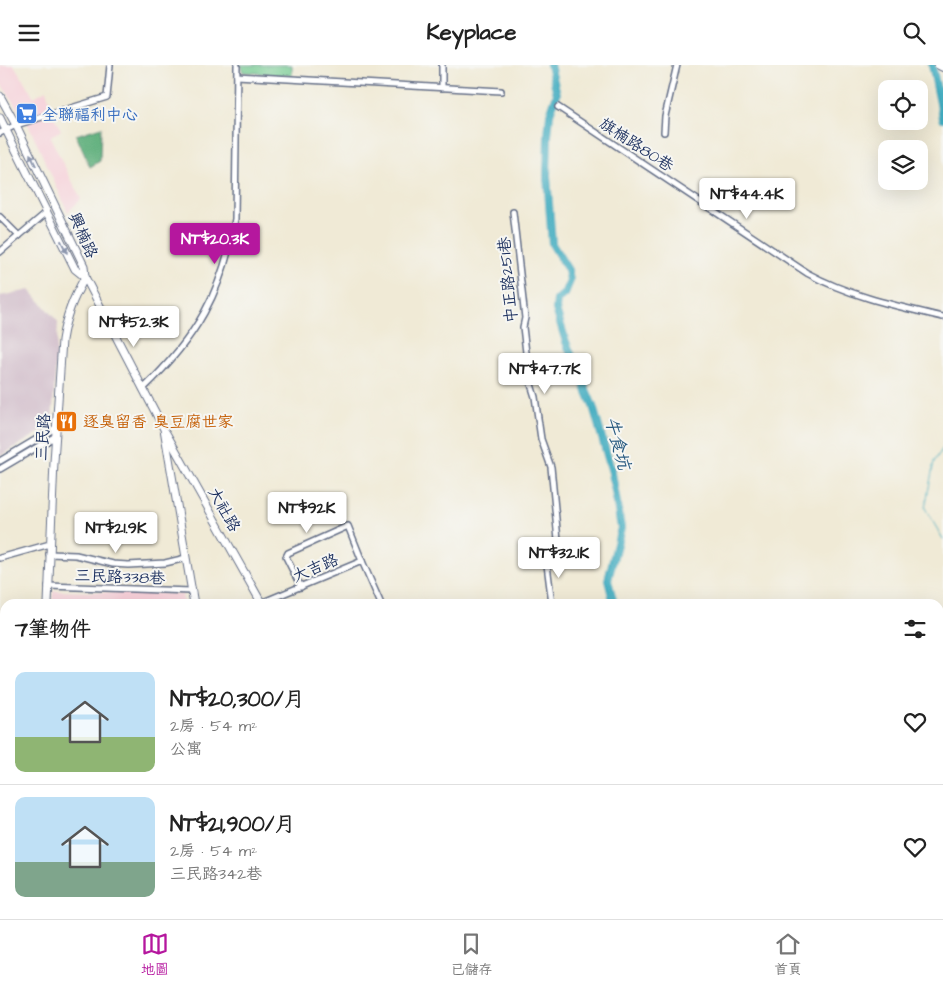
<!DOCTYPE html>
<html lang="zh-TW">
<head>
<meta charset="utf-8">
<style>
  body { margin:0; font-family:"Architects Daughter","LXGW WenKai TC",sans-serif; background:#f6f6f6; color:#222; height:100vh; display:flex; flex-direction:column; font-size:19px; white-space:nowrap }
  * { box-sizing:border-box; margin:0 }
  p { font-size:16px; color:#767676 }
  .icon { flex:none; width:28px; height:28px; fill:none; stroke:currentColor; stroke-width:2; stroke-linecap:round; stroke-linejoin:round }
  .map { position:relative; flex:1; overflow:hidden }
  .side { position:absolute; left:0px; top:534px; width:944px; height:321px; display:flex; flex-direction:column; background:#fff; border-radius:15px 15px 0 0; box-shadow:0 5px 20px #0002 }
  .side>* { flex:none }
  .controls { position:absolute; left:878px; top:15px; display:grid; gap:10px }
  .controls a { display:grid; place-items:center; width:50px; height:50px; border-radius:10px; background:#fff; box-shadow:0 5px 20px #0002; font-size:25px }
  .price { position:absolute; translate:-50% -42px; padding:0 11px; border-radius:5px; background:#fff; color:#222; font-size:16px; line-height:32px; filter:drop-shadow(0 1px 2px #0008) }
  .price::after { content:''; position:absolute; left:50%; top:30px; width:15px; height:11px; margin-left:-8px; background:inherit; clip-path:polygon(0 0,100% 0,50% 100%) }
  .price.on { background:#b5179e; color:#fff }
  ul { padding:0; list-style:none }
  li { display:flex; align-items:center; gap:15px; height:125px; padding:0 15px }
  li+li { border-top:1px solid #e0e0e0 }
  li span { display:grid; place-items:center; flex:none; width:140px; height:100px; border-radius:10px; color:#555 }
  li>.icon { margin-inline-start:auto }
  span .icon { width:60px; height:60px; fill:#fffc; stroke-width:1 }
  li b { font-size:21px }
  h2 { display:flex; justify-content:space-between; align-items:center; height:60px; padding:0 15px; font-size:21px }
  header { display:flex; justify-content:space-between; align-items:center; height:65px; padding:0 15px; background:#fff; font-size:22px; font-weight:700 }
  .tabs { display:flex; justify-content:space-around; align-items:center; height:70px; border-top:1px solid #e0e0e0; background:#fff; font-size:14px; color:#767676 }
  .tabs a { display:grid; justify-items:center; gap:2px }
  .tabs .on { color:#b5179e }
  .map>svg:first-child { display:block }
  .built { fill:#f6cfd8 }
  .industrial { fill:#d1bdca }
  .green { fill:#74cb91; stroke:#487d78 }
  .forest { fill:#5faf7b; stroke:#3d6f6c }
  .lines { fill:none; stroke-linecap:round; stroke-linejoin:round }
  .stream { stroke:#40abbf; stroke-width:1 }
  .river { stroke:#40abbf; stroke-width:8 }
  .street-casing { stroke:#667088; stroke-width:8 }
  .secondary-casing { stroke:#667088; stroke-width:9 }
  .primary-casing { stroke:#667088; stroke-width:10 }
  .street { stroke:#fff; stroke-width:5 }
  .secondary { stroke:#fff; stroke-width:7 }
  .primary { stroke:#fff; stroke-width:8 }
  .oneway { fill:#8d97ae }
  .labels { text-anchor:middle; stroke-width:4; stroke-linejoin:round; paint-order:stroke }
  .shop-label { font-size:16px; fill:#366cbe; stroke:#f6f6f2; text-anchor:start }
  .street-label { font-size:16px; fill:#1b2f5e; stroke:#f6f6f2 }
  .food-label { font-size:16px; fill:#c56008; stroke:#f6f6f2; text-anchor:start }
  .water-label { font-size:18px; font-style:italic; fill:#285a80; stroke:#f6f6f2 }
</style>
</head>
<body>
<header><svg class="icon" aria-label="menu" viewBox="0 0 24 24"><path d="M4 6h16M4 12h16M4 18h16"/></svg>Keyplace<svg class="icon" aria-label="search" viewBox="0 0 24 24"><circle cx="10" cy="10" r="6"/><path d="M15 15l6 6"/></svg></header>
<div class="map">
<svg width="943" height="854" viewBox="0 0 943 854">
  <rect width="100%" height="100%" fill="#f6f6f2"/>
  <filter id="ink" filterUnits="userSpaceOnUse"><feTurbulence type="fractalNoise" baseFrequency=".02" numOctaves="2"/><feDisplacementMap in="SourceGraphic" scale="10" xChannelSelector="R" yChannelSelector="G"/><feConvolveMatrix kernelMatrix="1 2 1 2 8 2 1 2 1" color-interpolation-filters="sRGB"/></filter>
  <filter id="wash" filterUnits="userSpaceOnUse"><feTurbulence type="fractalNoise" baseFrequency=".0096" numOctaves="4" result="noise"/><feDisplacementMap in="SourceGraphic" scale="20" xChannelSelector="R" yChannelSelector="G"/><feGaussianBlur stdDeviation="1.12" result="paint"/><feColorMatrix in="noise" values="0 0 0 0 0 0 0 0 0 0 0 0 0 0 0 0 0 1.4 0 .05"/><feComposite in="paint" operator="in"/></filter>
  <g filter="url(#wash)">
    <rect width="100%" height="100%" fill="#f0ead6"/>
    <!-- built -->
    <g class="built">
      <polygon points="0,0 14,0 34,32 46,25 55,54 61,65 50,72 81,134 68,147 29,61 0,17"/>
      <polygon points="53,526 182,529 183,539 53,539"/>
    </g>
    <!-- industrial -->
    <polygon class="industrial" points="30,225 58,257 52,360 0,391 0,231"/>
    <!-- green -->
    <g class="green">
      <polygon points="240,0 292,0 292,11 243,7"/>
      <polygon points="362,850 449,850 432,854 363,854"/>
    </g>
    <!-- forest -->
    <polygon class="forest" points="101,62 100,96 90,102 76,70"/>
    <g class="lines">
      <!-- stream -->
      <polyline class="stream" points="943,383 934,397 925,443 943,474"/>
      <!-- river -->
      <g class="river">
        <polyline points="550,0 557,29 550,49 548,71 547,111 552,179 568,205 570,216 565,228 557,235 556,244 566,277 593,341 612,408 621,463 608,515 614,539"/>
        <polyline points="932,0 943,53"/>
        <polyline points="660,850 665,854"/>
      </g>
    </g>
  </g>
  <g filter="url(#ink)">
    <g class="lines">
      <defs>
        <g id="street">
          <polyline points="237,11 501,26"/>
          <polyline points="442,23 442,0"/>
          <path d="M558,42l249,166c42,23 89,33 136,44"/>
          <polyline points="664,67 665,51 677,0"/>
          <polyline points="0,68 16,60 107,32 110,0"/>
          <polyline points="513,147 525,253 523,262 529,313 535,332 541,374 551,402 559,485 558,488 546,492 552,539"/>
          <polyline points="0,152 19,171"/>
          <polyline points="0,187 47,147"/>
          <path d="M143,324c53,-51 80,-97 92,-170l2,-154"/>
          <polyline points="0,396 57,362"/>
          <polyline points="0,404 56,371"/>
          <polyline points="49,489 76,490 113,499 128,500 165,498 186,493"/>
          <polyline points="0,493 50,479"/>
          <polyline points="48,521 191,526"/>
          <polyline points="301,522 286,492 288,488 348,461 362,496"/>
          <polyline points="261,538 362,496 381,539"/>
          <polyline points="0,642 5,643"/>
          <polyline points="0,823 5,828"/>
          <polyline points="46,850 59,854"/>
          <polyline points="175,850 176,854"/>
          <polyline points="213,850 214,854"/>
          <polyline points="486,850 487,854"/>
          <polyline points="19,854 20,850"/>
          <polyline points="111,854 113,850"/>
          <polyline points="308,854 325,850"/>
          <polyline points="454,854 472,850"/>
        </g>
        <g id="secondary">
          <polyline points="0,31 16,60 84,201 85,212 164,364 194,539"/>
          <polyline points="0,53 75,204 85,212"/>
          <polyline points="166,368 262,539"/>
          <path d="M48,539l6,-142 8,-122c4,-25 11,-41 23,-63"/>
          <polyline points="939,566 943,566"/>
          <polyline points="0,712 5,715"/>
          <polyline points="0,731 5,724"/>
          <polyline points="247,850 248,854"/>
          <polyline points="358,850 359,854"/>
        </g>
        <polyline id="primary" points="939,0 943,2"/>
      </defs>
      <!-- street casing -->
      <use href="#street" class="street-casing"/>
      <!-- secondary casing -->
      <use href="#secondary" class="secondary-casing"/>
      <!-- primary casing -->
      <use href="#primary" class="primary-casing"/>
      <!-- street -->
      <use href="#street" class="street"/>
      <!-- secondary -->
      <use href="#secondary" class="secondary"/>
      <!-- primary -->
      <use href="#primary" class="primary"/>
    </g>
    <!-- one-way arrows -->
    <defs><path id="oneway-solid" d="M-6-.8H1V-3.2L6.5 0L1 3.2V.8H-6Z" transform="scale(1.25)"/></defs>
    <g class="oneway">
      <use href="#oneway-solid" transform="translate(33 95) rotate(-116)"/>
      <use href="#oneway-solid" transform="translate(64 182) rotate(64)"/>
    </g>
  </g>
  <!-- icons -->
  <defs>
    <symbol id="supermarket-square" viewBox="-11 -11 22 22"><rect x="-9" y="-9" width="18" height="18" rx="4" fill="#3f7fe0" stroke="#f6f6f2"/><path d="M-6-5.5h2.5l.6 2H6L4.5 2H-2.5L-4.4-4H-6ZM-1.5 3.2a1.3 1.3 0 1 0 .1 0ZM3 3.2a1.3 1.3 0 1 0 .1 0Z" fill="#fff"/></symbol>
    <symbol id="restaurant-square" viewBox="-11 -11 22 22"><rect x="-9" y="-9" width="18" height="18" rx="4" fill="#e8710a" stroke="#f6f6f2"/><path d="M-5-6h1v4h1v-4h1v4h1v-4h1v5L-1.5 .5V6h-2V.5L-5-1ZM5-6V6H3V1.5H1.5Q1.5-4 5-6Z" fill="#fff"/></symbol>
  </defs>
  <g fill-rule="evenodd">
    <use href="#supermarket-square" x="14" y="36" width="25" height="25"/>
    <use href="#restaurant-square" x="54" y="344" width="25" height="25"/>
  </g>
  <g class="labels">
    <!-- shop labels -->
    <g class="shop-label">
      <text x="42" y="55">全聯福利中心</text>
    </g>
    <!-- street labels -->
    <g class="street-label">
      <text transform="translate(637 79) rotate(33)" y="6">旗楠路80巷</text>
      <text transform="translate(84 170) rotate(66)" y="6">興楠路</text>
      <text transform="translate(507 215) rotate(-95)" y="6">中正路251巷</text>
      <text transform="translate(42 372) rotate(-86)" y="6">三民路</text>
      <text transform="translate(225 444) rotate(61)" y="6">大社路</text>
      <text transform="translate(315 502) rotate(-23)" y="6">大吉路</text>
      <text transform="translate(120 511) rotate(2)" y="6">三民路338巷</text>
    </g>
    <!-- food labels -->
    <g class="food-label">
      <text x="83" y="362">逐臭留香 臭豆腐世家</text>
    </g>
    <!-- water labels -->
    <g class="water-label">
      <text transform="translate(618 378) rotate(75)" y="6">牛食坑</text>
    </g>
  </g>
</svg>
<div class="controls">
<a><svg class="icon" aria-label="locate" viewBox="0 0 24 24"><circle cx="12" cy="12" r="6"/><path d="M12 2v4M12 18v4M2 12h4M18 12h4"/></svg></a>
<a><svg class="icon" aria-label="layers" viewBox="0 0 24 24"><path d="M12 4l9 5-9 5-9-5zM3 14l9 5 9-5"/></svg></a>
</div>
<b class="price" style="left:747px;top:155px">NT$44.4K</b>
<b class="price on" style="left:215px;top:200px">NT$20.3K</b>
<b class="price" style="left:134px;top:283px">NT$52.3K</b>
<b class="price" style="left:545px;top:330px">NT$47.7K</b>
<b class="price" style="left:307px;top:469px">NT$92K</b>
<b class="price" style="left:116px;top:489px">NT$21.9K</b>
<b class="price" style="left:559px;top:514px">NT$32.1K</b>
<section class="side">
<h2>7筆物件<svg class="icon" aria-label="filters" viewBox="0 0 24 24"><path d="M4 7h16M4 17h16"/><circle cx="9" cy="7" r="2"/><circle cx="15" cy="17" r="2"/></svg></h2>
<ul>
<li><span style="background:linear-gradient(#bfe0f5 65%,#8fb573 0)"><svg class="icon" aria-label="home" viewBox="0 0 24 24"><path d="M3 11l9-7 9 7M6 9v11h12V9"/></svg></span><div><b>NT$20,300/月</b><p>2房 · 54 m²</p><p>公寓</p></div><svg class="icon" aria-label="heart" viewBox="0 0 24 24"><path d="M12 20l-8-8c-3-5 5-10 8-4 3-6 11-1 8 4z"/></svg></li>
<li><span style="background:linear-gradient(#bfe0f5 65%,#7fa58c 0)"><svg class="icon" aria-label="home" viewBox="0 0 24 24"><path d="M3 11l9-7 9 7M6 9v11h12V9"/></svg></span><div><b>NT$21,900/月</b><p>2房 · 54 m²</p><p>三民路342巷</p></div><svg class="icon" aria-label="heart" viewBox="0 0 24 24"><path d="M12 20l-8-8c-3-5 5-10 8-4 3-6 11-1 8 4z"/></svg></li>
</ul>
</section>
</div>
<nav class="tabs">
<a class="on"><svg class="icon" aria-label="map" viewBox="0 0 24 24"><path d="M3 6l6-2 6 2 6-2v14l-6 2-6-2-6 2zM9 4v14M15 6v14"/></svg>地圖</a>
<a><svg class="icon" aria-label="saved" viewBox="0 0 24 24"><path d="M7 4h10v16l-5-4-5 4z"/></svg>已儲存</a>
<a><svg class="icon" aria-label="home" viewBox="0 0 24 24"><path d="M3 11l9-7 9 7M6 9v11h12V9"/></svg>首頁</a>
</nav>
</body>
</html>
